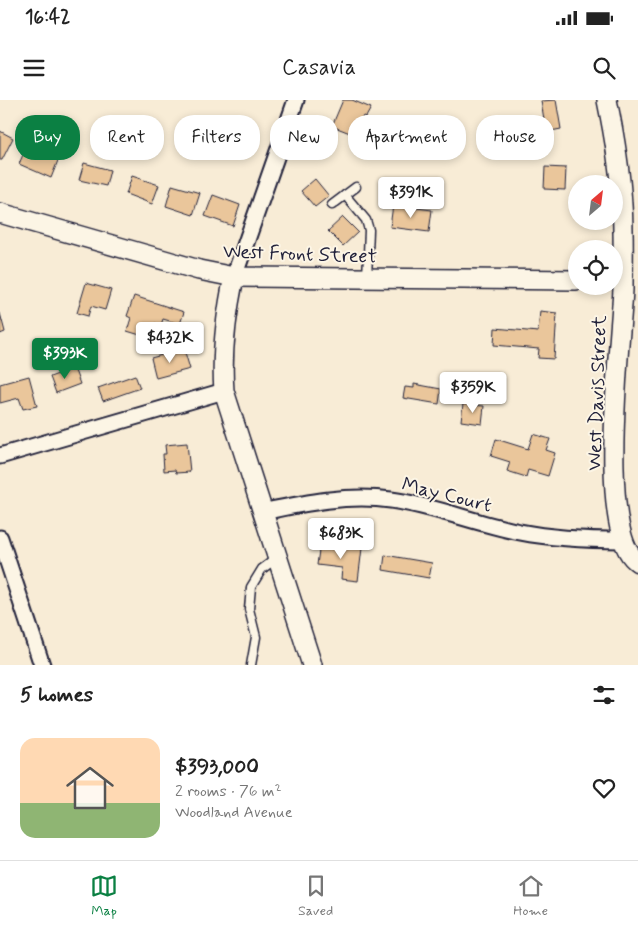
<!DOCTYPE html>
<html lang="en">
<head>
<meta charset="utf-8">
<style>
  body { margin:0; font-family:Mynerve,sans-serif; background:#f2f2f2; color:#222; height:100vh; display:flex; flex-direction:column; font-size:19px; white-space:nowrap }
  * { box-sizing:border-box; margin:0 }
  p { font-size:16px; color:#767676 }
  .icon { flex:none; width:28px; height:28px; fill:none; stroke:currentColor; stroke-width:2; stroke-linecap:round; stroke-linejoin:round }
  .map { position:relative; height:565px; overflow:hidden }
  .drawer { display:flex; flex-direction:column; background:#fff; flex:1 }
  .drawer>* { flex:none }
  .guide { position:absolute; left:15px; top:15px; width:609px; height:45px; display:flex; gap:10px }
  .needle { width:32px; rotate:28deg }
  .fabs { position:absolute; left:568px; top:75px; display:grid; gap:10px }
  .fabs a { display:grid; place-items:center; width:55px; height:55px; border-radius:50%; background:#fff; box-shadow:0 2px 8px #0003; font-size:25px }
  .price { position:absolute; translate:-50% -42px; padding:0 11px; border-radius:5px; background:#fff; color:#222; font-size:16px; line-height:32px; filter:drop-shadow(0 1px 2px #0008) }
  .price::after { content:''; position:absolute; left:50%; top:30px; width:15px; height:11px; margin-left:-8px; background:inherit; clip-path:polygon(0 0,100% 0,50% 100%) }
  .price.current { background:#0b8043; color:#fff }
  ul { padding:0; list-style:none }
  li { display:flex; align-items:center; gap:15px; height:125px; padding:0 20px }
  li+li { border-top:1px solid #e0e0e0 }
  li span { display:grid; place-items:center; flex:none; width:140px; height:100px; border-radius:15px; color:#555 }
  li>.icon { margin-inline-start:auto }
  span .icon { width:60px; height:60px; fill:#fffc; stroke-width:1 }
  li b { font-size:21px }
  h2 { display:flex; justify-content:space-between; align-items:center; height:60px; padding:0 20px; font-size:21px }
  .pill { padding:0 18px; border-radius:20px; background:#fff; box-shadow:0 2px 8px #0003; font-size:18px; line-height:45px }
  .pill.current { background:#0b8043; color:#fff }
  .status { display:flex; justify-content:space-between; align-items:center; height:35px; padding:0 25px; background:#fff; direction:ltr }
  .status svg { height:14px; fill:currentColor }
  header { display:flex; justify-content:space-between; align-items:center; height:65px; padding:0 20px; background:#fff; font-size:22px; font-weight:600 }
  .dock { display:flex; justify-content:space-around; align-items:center; height:70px; border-top:1px solid #e0e0e0; background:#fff; font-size:14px; color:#767676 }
  .dock a { display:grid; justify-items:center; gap:2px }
  .dock .current { color:#0b8043 }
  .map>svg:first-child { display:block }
  .building { fill:#eac69b; stroke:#22223b }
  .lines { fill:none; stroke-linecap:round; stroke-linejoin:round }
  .service-casing { stroke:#22223b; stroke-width:11 }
  .minor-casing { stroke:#22223b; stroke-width:19 }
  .tertiary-casing { stroke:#22223b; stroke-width:22 }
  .service { stroke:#fcf5e5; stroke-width:8 }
  .minor { stroke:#fcf5e5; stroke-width:15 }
  .tertiary { stroke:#fcf5e5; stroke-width:19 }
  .labels { text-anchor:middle; stroke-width:4; stroke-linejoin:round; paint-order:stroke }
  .street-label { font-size:20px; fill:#22223b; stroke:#fcf5e5 }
</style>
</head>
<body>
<div class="status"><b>16:42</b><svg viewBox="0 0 49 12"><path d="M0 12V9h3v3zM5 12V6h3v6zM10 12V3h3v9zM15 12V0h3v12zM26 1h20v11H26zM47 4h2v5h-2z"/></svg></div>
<header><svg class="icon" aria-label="menu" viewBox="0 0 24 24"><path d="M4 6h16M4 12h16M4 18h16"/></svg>Casavia<svg class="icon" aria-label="search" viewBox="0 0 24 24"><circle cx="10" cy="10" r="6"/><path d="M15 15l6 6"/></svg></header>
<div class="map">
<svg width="638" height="565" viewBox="0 0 638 565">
  <rect width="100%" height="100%" fill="#f8ecd6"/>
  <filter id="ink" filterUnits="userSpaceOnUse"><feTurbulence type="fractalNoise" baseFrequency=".02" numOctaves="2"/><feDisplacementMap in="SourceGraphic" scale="10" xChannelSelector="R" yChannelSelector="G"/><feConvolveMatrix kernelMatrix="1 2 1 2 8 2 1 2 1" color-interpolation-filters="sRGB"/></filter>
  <g filter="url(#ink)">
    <!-- building -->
    <g class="building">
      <polygon points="343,0 352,0 371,8 366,17 363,16 355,35 332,26"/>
      <polygon points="556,0 561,29 546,32 541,1"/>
      <polygon points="0,31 13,38 2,60 0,60"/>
      <polygon points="32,34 55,43 50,54 59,58 51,78 19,64"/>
      <polygon points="84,63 110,70 106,86 79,80"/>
      <polygon points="545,67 566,68 565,90 544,89"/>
      <polygon points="132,76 159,85 152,104 126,94"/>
      <polygon points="315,79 329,96 315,107 301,91"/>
      <polygon points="172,85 200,93 193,115 166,106"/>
      <polygon points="213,95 240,105 233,126 205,116"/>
      <polygon points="393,105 432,110 429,132 390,127"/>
      <polygon points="343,117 358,132 343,146 328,131"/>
      <polygon points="86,183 111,190 105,210 91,206 88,216 77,213"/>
      <polygon points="134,196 184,212 180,224 163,219 161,225 155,223 150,238 127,231 131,218 127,216"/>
      <polygon points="540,211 557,213 554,259 538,258 539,249 494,245 495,228 538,232"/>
      <polygon points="0,213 5,232 0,234"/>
      <polygon points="184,249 190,269 156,278 151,258"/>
      <polygon points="74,268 80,284 56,293 50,277"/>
      <polygon points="135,275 140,288 103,301 98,288"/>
      <polygon points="29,276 37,306 23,309 19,298 0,303 0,284"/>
      <polygon points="414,284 441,289 439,304 403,298 405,287 414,288"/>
      <polygon points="463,304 484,306 482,324 461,321"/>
      <polygon points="533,334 550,339 546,350 555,353 548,376 528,370 526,377 507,371 510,362 491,356 496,339 528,349"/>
      <polygon points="187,343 190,372 176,373 175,370 164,371 163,354 166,354 165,345"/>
      <polygon points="320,443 362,448 358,481 341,479 342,468 317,465"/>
      <polygon points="385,455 432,463 429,478 383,470"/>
    </g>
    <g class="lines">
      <defs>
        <g id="service">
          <polyline points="345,95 366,120 369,130 367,178"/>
          <polyline points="332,105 356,87"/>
          <polyline points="251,565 256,537 249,509 251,487 262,469 277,458"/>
        </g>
        <g id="minor">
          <polyline points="234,177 296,0"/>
          <polyline points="0,356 224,291"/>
          <path d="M262,412c43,-9 85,-18 129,-12 44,6 86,24 129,32 35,7 68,8 103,8"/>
          <polyline points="0,438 42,565"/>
        </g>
        <g id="tertiary">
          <path d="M607,0c7,34 13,70 15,105 2,28 1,56 1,84 -2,49 -27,248 15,273"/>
          <polyline points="0,113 199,170 234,177 576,180"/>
          <path d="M234,177c-8,38 -13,75 -10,114l88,274"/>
        </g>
      </defs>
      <!-- service casing -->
      <use href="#service" class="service-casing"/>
      <!-- minor casing -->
      <use href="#minor" class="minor-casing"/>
      <!-- tertiary casing -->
      <use href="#tertiary" class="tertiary-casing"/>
      <!-- service -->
      <use href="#service" class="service"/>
      <!-- minor -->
      <use href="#minor" class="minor"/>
      <!-- tertiary -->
      <use href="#tertiary" class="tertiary"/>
    </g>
  </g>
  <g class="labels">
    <!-- street labels -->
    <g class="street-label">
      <text transform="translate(300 153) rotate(2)" y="7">West Front Street</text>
      <text transform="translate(596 293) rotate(-88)" y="7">West Davis Street</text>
      <text transform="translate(447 394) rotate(14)" y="7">May Court</text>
    </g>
  </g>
</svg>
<div class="fabs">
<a><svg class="needle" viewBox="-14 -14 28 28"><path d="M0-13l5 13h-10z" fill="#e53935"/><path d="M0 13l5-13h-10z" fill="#767676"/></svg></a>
<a><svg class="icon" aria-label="locate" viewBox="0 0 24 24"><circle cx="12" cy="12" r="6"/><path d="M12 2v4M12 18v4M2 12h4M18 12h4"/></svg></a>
</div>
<b class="price" style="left:411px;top:119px">$391K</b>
<b class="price" style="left:170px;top:264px">$432K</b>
<b class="price current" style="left:65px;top:280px">$393K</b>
<b class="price" style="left:473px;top:314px">$359K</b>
<b class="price" style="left:341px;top:460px">$683K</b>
<div class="guide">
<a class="pill current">Buy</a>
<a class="pill">Rent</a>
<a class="pill">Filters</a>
<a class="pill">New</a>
<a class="pill">Apartment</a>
<a class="pill">House</a>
</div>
</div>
<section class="drawer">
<h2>5 homes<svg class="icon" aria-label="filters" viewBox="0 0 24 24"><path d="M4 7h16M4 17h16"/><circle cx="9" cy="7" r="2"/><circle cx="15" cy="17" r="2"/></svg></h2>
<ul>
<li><span style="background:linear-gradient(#ffd9b3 65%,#8fb573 0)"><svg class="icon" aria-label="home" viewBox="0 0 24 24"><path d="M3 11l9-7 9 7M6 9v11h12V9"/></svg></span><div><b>$393,000</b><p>2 rooms · 76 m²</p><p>Woodland Avenue</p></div><svg class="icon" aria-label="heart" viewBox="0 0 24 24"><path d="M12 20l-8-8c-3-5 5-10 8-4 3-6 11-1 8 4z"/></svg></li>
</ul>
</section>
<nav class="dock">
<a class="current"><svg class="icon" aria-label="map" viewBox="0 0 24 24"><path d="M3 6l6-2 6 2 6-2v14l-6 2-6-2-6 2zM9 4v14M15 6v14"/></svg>Map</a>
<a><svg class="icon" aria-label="saved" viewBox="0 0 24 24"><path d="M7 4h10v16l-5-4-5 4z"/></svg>Saved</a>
<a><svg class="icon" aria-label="home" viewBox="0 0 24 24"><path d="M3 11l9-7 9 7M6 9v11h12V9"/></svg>Home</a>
</nav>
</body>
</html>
